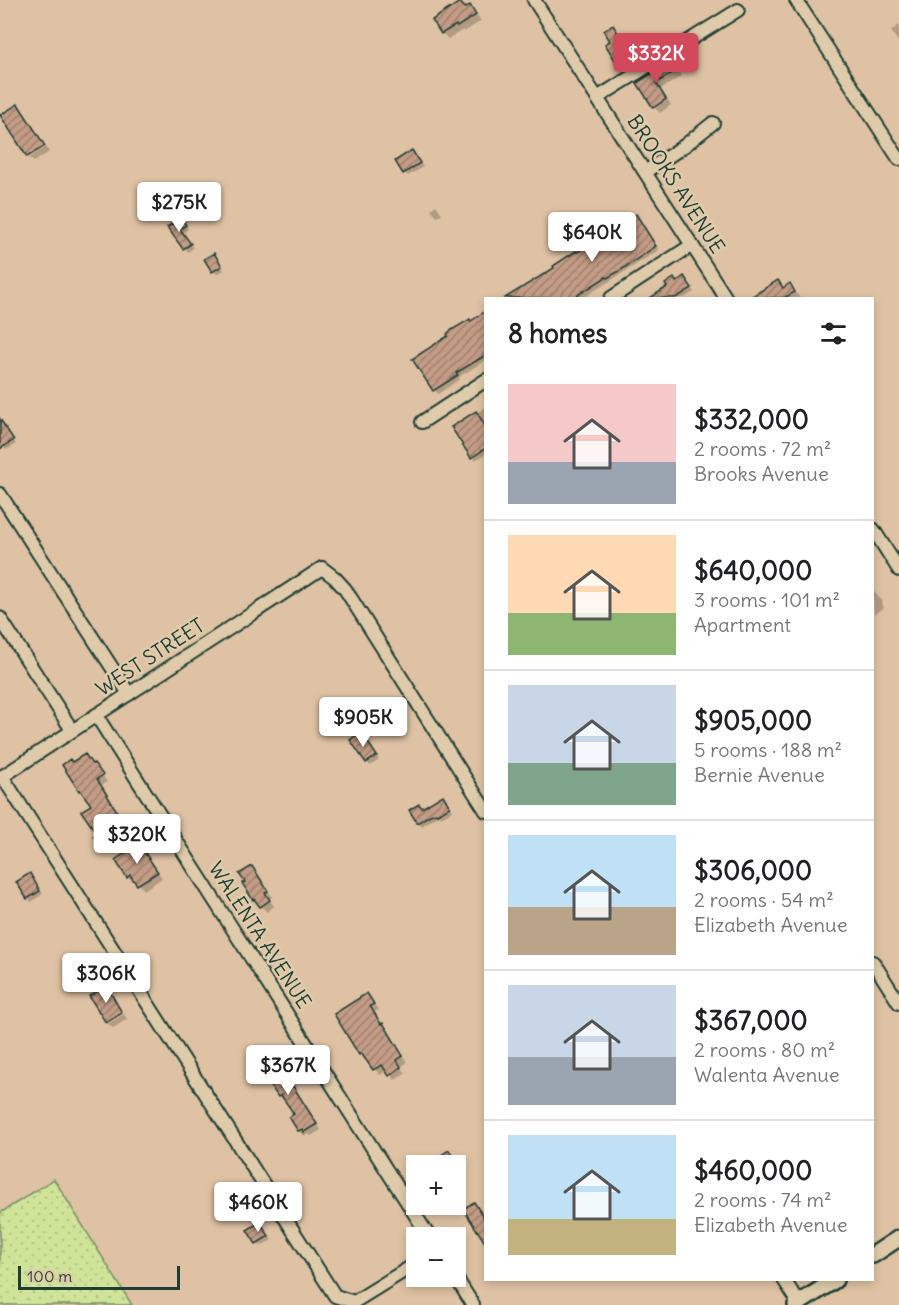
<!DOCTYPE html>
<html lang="en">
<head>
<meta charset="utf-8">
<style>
  body { margin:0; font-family:Delius,sans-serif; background:#f6f6f6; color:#202124; height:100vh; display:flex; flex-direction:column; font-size:22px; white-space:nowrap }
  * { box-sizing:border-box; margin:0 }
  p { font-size:20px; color:#757577 }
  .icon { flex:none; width:33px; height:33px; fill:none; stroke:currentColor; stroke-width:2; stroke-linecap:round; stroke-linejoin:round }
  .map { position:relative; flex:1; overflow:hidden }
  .details { position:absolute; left:484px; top:297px; width:390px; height:984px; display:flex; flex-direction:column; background:#fff; border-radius:0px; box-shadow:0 3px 9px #0003 }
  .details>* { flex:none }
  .tools { position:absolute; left:406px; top:1155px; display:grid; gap:12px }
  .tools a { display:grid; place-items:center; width:60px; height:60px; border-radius:0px; background:#fff; box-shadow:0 3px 9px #0003; font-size:30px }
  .scale { position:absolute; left:18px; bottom:15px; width:162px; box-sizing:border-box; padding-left:6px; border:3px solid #1f3d34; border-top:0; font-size:16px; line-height:21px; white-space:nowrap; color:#1f3d34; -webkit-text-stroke:4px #dfcbaa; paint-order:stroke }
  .price { position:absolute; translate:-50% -51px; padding:0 14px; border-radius:6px; background:#fff; color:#222; font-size:20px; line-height:39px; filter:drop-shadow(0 2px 3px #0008) }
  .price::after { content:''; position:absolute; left:50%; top:36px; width:18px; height:14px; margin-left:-9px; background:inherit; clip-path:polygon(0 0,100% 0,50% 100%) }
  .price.on { background:#d1495b; color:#fff }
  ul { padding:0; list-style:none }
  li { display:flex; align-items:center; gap:18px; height:150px; padding:0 24px }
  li+li { border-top:2px solid #e0e0e0 }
  li span { display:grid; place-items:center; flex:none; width:168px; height:120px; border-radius:0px; color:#555 }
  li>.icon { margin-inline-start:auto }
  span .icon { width:72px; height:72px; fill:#fffc; stroke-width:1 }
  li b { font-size:26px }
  h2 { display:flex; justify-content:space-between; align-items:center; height:72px; padding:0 24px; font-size:26px }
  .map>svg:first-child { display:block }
  .grass { fill:url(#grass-dots); stroke:#779066; stroke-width:1.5 }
  .shadow { fill:#0003 }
  .building { fill:url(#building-hatch); stroke:#1f3d34; stroke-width:1.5 }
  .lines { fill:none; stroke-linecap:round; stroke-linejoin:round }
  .minor-casing { stroke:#1f3d34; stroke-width:16 }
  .major-casing { stroke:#1f3d34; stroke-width:20 }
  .minor { stroke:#dfcbaa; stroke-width:12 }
  .major { stroke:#dfcbaa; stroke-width:15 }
  .labels { text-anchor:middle; stroke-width:5; stroke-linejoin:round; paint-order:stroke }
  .street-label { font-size:20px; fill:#1f3d34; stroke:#dfcbaa }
</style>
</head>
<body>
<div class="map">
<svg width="899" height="1305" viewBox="0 0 899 1305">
  <defs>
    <pattern id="grass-dots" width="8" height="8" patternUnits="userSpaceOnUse" patternTransform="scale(1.5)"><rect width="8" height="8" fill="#cfe498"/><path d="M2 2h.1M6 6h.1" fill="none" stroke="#b1c484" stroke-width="1.8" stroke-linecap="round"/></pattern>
    <pattern id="building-hatch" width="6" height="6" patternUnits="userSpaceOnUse" patternTransform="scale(1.5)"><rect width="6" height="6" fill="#c49c85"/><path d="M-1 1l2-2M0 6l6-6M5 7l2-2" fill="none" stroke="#9f806e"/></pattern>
  </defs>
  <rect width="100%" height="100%" fill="#dfc2a3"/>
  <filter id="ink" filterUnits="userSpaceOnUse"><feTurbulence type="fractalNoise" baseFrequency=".0167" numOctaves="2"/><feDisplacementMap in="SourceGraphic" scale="12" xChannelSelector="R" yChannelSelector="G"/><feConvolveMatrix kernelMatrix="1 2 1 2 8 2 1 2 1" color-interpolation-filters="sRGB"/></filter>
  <g filter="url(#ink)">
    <!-- grass -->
    <polygon class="grass" points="54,1179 132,1305 0,1305 0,1213"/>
    <!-- shadow -->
    <g class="shadow">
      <polygon points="470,7 481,21 464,32 463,30 448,39 443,34 434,20"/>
      <polygon points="899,25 899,43 891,31"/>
      <polygon points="613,27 621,37 619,37 621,41 628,52 633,55 637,61 629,66 627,64 623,67 619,64"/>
      <polygon points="671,63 682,76 661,89 671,105 660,113 654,107 639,83"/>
      <polygon points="18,105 23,111 44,145 27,155"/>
      <polygon points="46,147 49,152 34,162 29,158"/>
      <polygon points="415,155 423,167 408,176 405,173"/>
      <polygon points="436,205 442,214 437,217 431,209"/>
      <polygon points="639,220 659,250 583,298 509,298 556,268"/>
      <polygon points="184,223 188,229 183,233 193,248 188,252 169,227"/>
      <polygon points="217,259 224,270 217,274 213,271"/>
      <polygon points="688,282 694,292 684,298 652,298 677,283"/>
      <polygon points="777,282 784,289 790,285 800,298 756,298 755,296"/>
      <polygon points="486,313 486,360 459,377 460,379 438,394 414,360"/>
      <polygon points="486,407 486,454 475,460 453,427"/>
      <polygon points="0,420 16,444 6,450 0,442"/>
      <polygon points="873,590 882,602 881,603 884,608 874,614"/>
      <polygon points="361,734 379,760 370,766 352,740"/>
      <polygon points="85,756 99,770 107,782 102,785 126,824 110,834 118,846 108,852 96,836 99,834 93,805 80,790 73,764"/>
      <polygon points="446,801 453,811 441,817 440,815 434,818 422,826 418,822 423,810"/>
      <polygon points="139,846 145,852 162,878 144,890 136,881 134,882 128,877"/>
      <polygon points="252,868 258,873 272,897 269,899 274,906 267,912 254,899"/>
      <polygon points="33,879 43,894 31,902 28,898"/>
      <polygon points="107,988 112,994 122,1011 107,1021"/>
      <polygon points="367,995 379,1010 374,1012 382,1025 388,1030 407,1062 401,1067 406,1073 395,1080 387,1070 380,1075 367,1059 365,1060 360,1054"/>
      <polygon points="124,1014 127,1019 113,1028 108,1024"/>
      <polygon points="277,1063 283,1068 321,1130 311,1136 309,1134 305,1136 299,1131 291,1117 296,1114 287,1101 285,1102 279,1096 262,1068"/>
      <polygon points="449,1151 460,1166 456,1168 456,1166 435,1166"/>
      <polygon points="456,1169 465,1183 456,1188"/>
      <polygon points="263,1227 272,1240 261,1246 257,1243"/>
    </g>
    <!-- building -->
    <g class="building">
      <polygon points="460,2 465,8 470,5 476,15 457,27 456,25 441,34 432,20"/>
      <polygon points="613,25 618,33 617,34 617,36 627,51 630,50 635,57 624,64 623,62 618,65 605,44 610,41 604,31"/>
      <polygon points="672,61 677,70 656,83 666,99 653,108 637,83"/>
      <polygon points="18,104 45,146 27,157 0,115"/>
      <polygon points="412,150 420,163 403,174 395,161"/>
      <polygon points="636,214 656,246 621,270 607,278 606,277 573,298 505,298 554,268 553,266 576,251 577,252 593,243"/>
      <polygon points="181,218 186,225 180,229 191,244 183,249 167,227"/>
      <polygon points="214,253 222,266 212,272 204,259"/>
      <polygon points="684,276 692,288 676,298 650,298 667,287 665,284 674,278 676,282"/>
      <polygon points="778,280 783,288 790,283 795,292 784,298 749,298"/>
      <polygon points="486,311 486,355 456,373 458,375 433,391 412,359 448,336 447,334 450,331 470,319 471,321"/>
      <polygon points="476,411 486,427 486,448 471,458 451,427"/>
      <polygon points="0,419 14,440 0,449"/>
      <polygon points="361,732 377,756 366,763 350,740"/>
      <polygon points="85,754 92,764 94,763 103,775 97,779 121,818 106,828 113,839 101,847 93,836 97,834 81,811 91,805 80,790 79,791 62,765 70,759 72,762"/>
      <polygon points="443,795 450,807 437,814 436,813 430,815 417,823 409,810 419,804 422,808"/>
      <polygon points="139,844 158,872 137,885 130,875 127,878 115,860"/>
      <polygon points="252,866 268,891 265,893 270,900 260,907 254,899 253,900 242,883 245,882 239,874"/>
      <polygon points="30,873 40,891 27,899 16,882"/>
      <polygon points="107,986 122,1013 106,1023 89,996"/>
      <polygon points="367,993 374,1004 370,1006 381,1024 383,1023 403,1056 397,1060 401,1067 389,1076 382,1065 373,1070 361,1053 359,1055 334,1014"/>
      <polygon points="274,1059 276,1062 277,1061 317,1124 304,1132 303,1129 298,1131 289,1117 294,1114 281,1095 278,1097 261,1071 260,1068"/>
      <polygon points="449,1150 455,1160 451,1163 453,1166 424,1166"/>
      <polygon points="474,1202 486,1221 486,1244 463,1209"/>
      <polygon points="260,1222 269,1236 256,1244 247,1230"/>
    </g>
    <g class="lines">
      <defs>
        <g id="minor">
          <polyline points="534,0 726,298"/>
          <polyline points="796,0 899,159"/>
          <polyline points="597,98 738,10"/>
          <polyline points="645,172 684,146 713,123"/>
          <polyline points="611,298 692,245"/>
          <polyline points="422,422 486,380"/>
          <polyline points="0,494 129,694"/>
          <polyline points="873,529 899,570"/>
          <polyline points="0,618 72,730"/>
          <polyline points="96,715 430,1238"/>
          <polyline points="2,776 335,1296 354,1302 417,1263"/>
          <polyline points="0,778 322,568 335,578 345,589 486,811"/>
          <polyline points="873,962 899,1003"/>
          <polyline points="455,1276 473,1305"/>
          <polyline points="784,1280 799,1303"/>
        </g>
        <g id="major">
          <polyline points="873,1255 899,1238"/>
          <polyline points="796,1305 835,1280"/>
        </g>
      </defs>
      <!-- minor casing -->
      <use href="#minor" class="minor-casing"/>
      <!-- major casing -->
      <use href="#major" class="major-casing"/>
      <!-- minor -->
      <use href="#minor" class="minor"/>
      <!-- major -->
      <use href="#major" class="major"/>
    </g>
  </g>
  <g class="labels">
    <!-- street labels -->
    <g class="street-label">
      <text transform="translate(676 184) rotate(57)" y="7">BROOKS AVENUE</text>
      <text transform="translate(150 657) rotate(-33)" y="7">WEST STREET</text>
      <text transform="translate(260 935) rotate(57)" y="7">WALENTA AVENUE</text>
    </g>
  </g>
</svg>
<div class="tools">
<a>+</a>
<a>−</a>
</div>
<div class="scale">100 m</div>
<b class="price on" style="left:656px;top:84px">$332K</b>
<b class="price" style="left:179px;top:233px">$275K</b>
<b class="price" style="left:592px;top:263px">$640K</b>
<b class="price" style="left:363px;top:748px">$905K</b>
<b class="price" style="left:137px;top:865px">$320K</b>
<b class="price" style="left:106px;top:1004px">$306K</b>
<b class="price" style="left:288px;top:1096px">$367K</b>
<b class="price" style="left:258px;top:1233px">$460K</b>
<section class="details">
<h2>8 homes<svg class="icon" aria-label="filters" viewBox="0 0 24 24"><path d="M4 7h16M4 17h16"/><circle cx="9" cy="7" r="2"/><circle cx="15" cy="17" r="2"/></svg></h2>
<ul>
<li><span style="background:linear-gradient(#f6c9c9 65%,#9aa5b1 0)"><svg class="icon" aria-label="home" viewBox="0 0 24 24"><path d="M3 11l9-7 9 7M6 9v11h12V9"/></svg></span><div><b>$332,000</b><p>2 rooms · 72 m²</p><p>Brooks Avenue</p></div></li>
<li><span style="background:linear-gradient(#ffd9b3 65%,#8fb573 0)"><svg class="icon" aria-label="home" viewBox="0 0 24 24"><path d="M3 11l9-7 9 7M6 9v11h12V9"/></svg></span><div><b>$640,000</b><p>3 rooms · 101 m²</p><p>Apartment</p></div></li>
<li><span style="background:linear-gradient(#c9d6e8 65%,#7fa58c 0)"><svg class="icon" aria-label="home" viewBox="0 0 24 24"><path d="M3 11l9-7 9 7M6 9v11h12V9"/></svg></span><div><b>$905,000</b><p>5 rooms · 188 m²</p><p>Bernie Avenue</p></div></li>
<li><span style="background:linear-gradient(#bfe0f5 60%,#b9a48a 0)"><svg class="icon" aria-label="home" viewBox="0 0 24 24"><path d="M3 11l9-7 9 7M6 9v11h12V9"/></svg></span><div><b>$306,000</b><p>2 rooms · 54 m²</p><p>Elizabeth Avenue</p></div></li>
<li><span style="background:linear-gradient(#c9d6e8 60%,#9aa5b1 0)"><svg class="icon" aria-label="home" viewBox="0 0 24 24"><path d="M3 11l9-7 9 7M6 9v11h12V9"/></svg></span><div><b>$367,000</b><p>2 rooms · 80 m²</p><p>Walenta Avenue</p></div></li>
<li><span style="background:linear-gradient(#bfe0f5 70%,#c2b280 0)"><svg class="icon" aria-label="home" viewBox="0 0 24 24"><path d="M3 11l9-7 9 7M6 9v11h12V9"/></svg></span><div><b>$460,000</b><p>2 rooms · 74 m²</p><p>Elizabeth Avenue</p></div></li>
</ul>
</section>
</div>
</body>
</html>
